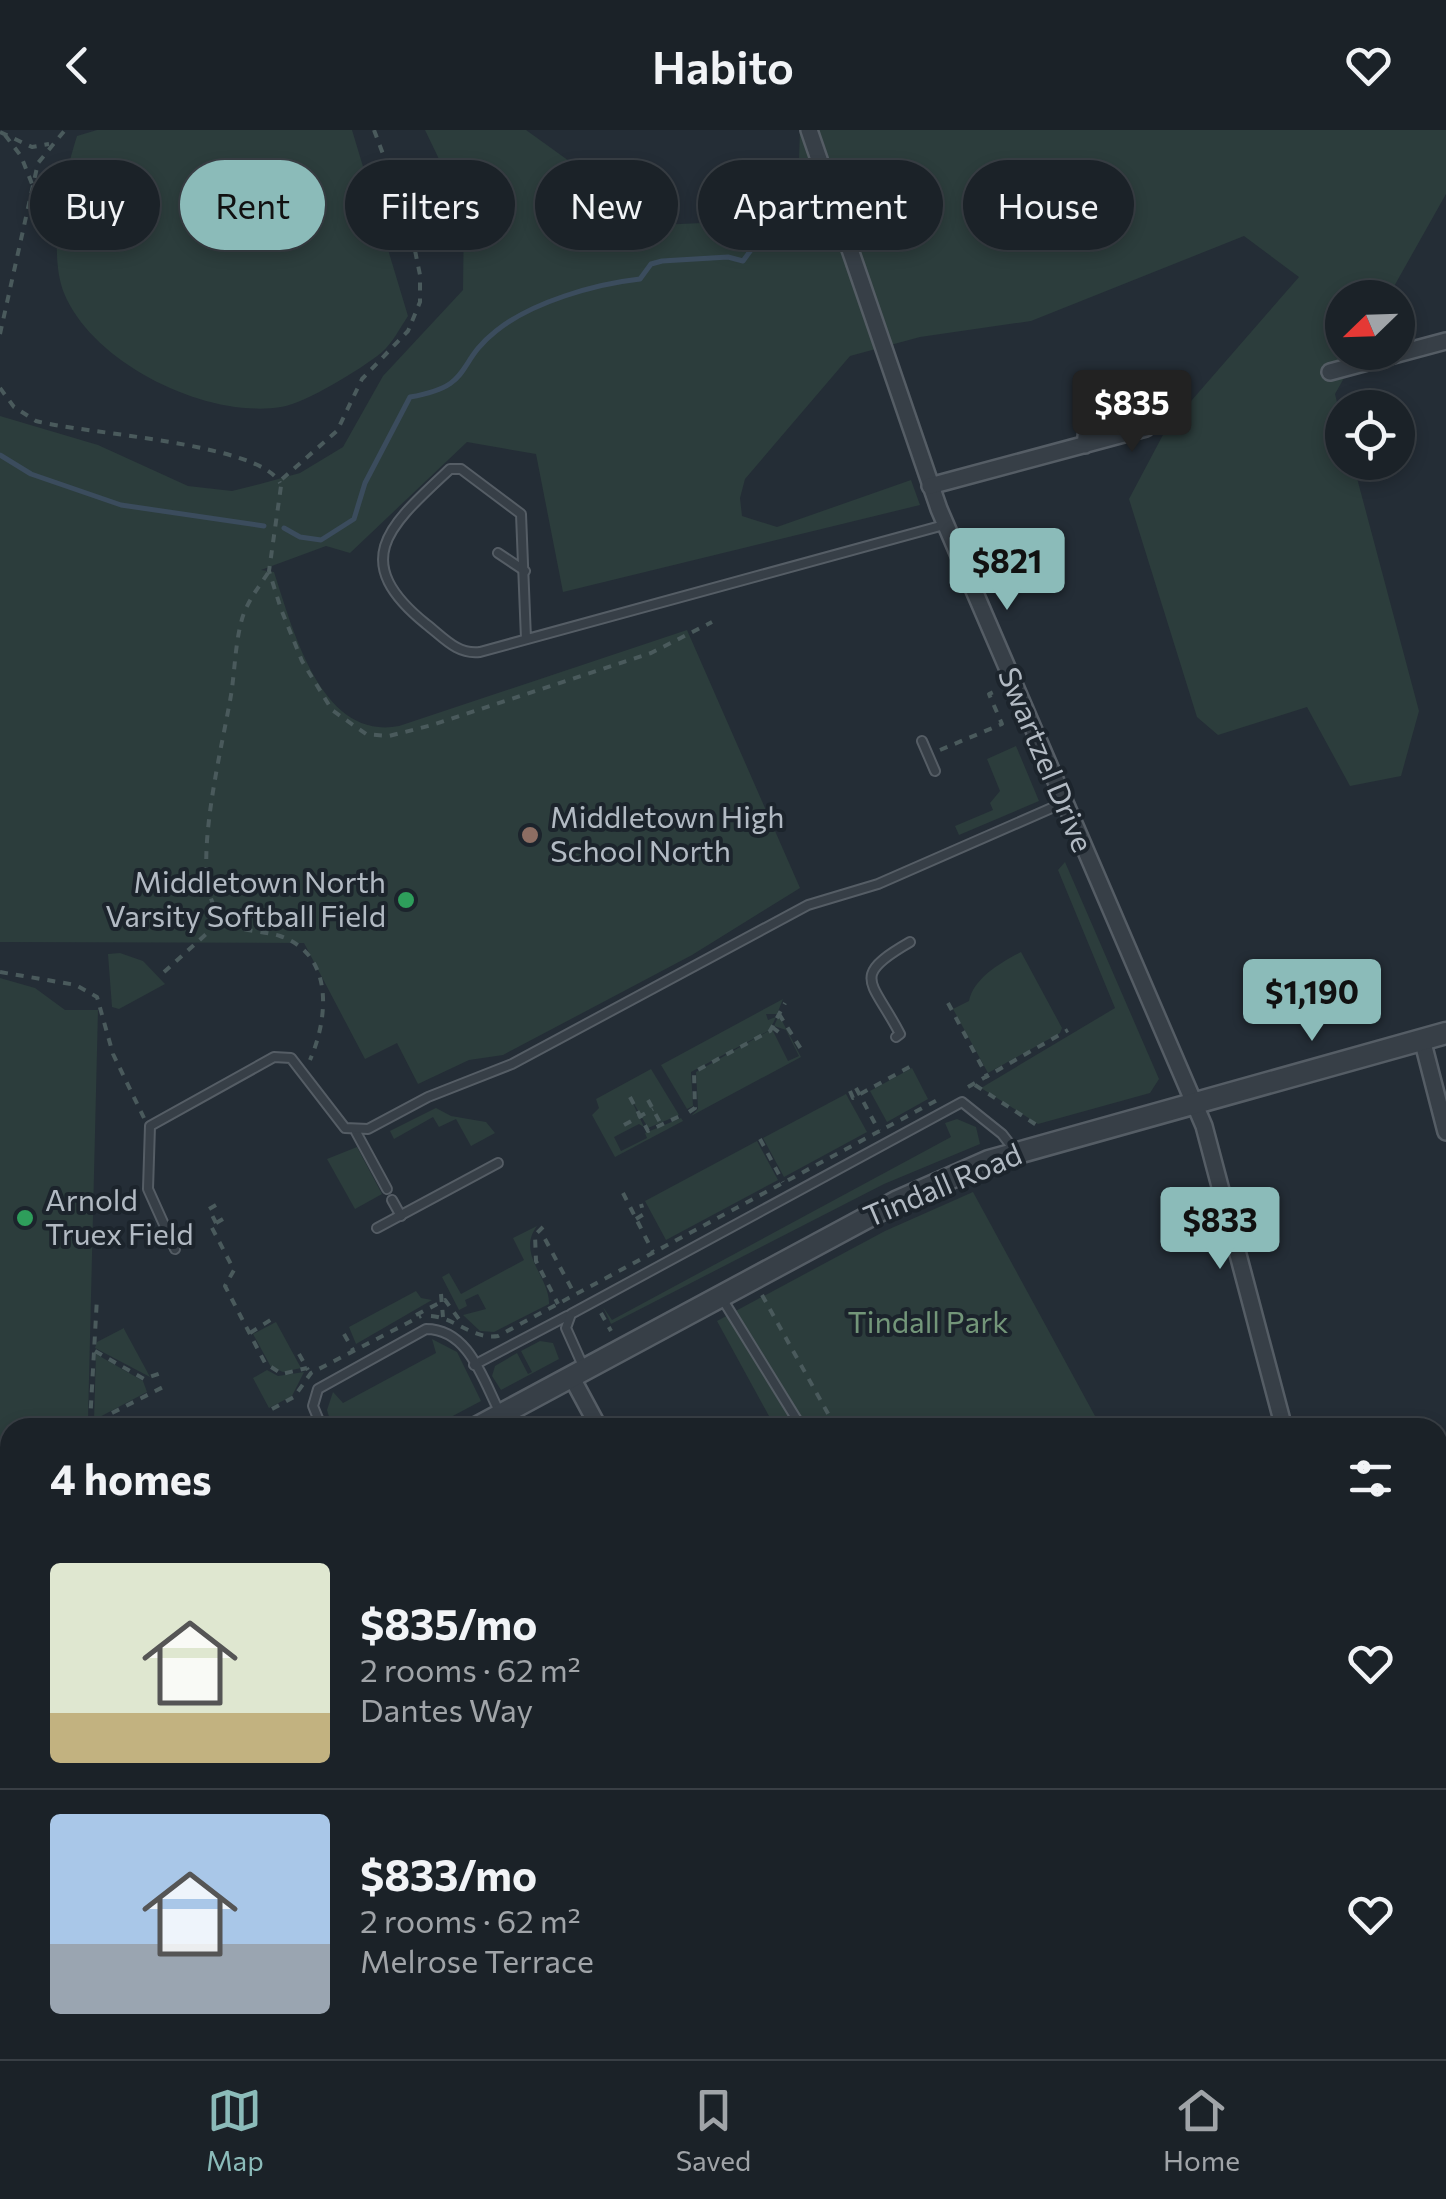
<!DOCTYPE html>
<html lang="en">
<head>
<meta charset="utf-8">
<style>
  body { margin:0; font-family:Commissioner,sans-serif; background:#282f34; color:#f1f3f6; height:100vh; display:flex; flex-direction:column; font-size:38px; white-space:nowrap }
  * { box-sizing:border-box; margin:0 }
  p { font-size:32px; color:#a0a4a8 }
  .icon { flex:none; width:55px; height:55px; fill:none; stroke:currentColor; stroke-width:2; stroke-linecap:round; stroke-linejoin:round }
  .map { position:relative; flex:1; overflow:hidden }
  .drawer { position:absolute; left:0px; top:1288px; width:1448px; height:642px; display:flex; flex-direction:column; background:#1b2228; border-radius:30px 30px 0 0; box-shadow:0 5px 15px #0003,0 0 0 2px #393f45 }
  .drawer>* { flex:none }
  .banner { position:absolute; left:30px; top:30px; width:1388px; height:90px; display:flex; gap:20px }
  .needle { width:65px; rotate:247deg }
  .fabs { position:absolute; left:1325px; top:150px; display:grid; gap:20px }
  .fabs a { display:grid; place-items:center; width:90px; height:90px; border-radius:50%; background:#1b2228; box-shadow:0 5px 15px #0003,0 0 0 2px #393f45; font-size:50px }
  .price { position:absolute; translate:-50% -85px; padding:0 22px; border-radius:10px; background:#8bbbb9; color:#111; font-size:32px; line-height:65px; filter:drop-shadow(0 2px 5px #0008) }
  .price::after { content:''; position:absolute; left:50%; top:60px; width:30px; height:22px; margin-left:-15px; background:inherit; clip-path:polygon(0 0,100% 0,50% 100%) }
  .price.selected { background:#222; color:#fff }
  ul { padding:0; list-style:none }
  li { display:flex; align-items:center; gap:30px; height:250px; padding:0 50px }
  li+li { border-top:2px solid #393f45 }
  li span { display:grid; place-items:center; flex:none; width:280px; height:200px; border-radius:10px; color:#555 }
  li>.icon { margin-inline-start:auto }
  span .icon { width:120px; height:120px; fill:#fffc; stroke-width:1 }
  li b { font-size:42px }
  h2 { display:flex; justify-content:space-between; align-items:center; height:120px; padding:0 50px; font-size:42px }
  .pill { padding:0 35px; border-radius:45px; background:#1b2228; box-shadow:0 5px 15px #0003,0 0 0 2px #393f45; font-size:35px; line-height:90px }
  .pill.selected { background:#8bbbb9; color:#111 }
  header { display:flex; justify-content:space-between; align-items:center; height:130px; padding:0 50px; background:#1b2228; font-size:45px; font-weight:600 }
  .tab-bar { display:flex; justify-content:space-around; align-items:center; height:140px; border-top:2px solid #393f45; background:#1b2228; font-size:28px; color:#a0a4a8 }
  .tab-bar a { display:grid; justify-items:center; gap:5px }
  .tab-bar .selected { color:#8bbbb9 }
  .map>svg:first-child { display:block }
  .green { fill:#2c3d3c }
  .lines { fill:none; stroke-linecap:round; stroke-linejoin:round }
  .stream { stroke:#3b4c5d; stroke-width:5 }
  .service-casing { stroke:#555d65; stroke-width:12 }
  .minor-casing { stroke:#555d65; stroke-width:20 }
  .tertiary-casing { stroke:#555d65; stroke-width:25 }
  .path { stroke:#4a5a5c; stroke-width:4; stroke-dasharray:8 8; stroke-linecap:butt }
  .service { stroke:#373f47; stroke-width:8 }
  .minor { stroke:#373f47; stroke-width:15 }
  .tertiary { stroke:#373f47; stroke-width:20 }
  .education-dot { fill:#8d6e63; stroke:#1c242c; stroke-width:4 }
  .leisure-dot { fill:#2e9e5b; stroke:#1c242c; stroke-width:4 }
  .labels { text-anchor:middle; stroke-width:8; stroke-linejoin:round; paint-order:stroke }
  .street-label { font-size:30px; fill:#b2bac3; stroke:#1c242c }
  .poi-label { font-size:30px; fill:#b2bac3; stroke:#1c242c; text-anchor:start }
  .park-label { font-size:30px; fill:#739679; stroke:#1c242c }
</style>
</head>
<body>
<header><svg class="icon" aria-label="back" viewBox="0 0 24 24"><path d="M15 5l-7 7 7 7"/></svg>Habito<svg class="icon" aria-label="heart" viewBox="0 0 24 24"><path d="M12 20l-8-8c-3-5 5-10 8-4 3-6 11-1 8 4z"/></svg></header>
<div class="map">
<svg width="1446" height="1929" viewBox="0 0 1446 1929">
  <rect width="100%" height="100%" fill="#242d36"/>
  <!-- green -->
  <g class="green">
    <path d="M97,0h255l56,186c-8,12 -16,28 -27,37 -20,16 -75,50 -100,54 -74,12 -188,-43 -217,-114 -17,-43 0,-116 13,-157z"/>
    <path d="M425,0h101l132,95 45,-2 95,-34 2,-59h646v64l-58,103 -46,1v54l16,1 -23,41 7,29v39l11,1 66,248 -18,65 -51,10 -43,-79 -89,28 -21,-18 -68,-218 36,-68 134,-154 -55,-41 -213,85 -111,16 -70,19 -105,123 -5,19 2,18 35,11 134,-47 9,25 -357,87 -27,-138 -69,-12 -117,111 -24,-7 -65,24 13,2c19,58 47,169 125,154l288,-96 113,258 -108,67 -189,100 -34,5 -51,24 -21,-41 -32,16 -61,-116 -304,-1v-526l98,29 90,41 44,5 28,-7 40,-11 43,-26 40,-71 80,-86 1,-79z"/>
    <polygon points="1016,616 1039,671 959,705 955,696 993,680 990,673 1000,661 987,629"/>
    <polygon points="1065,732 1159,949 1150,963 1038,994 981,958 1115,878 1058,740"/>
    <path d="M1021,822l41,76 -2,5 -72,40 -35,-64 16,-8c5,-23 31,-38 52,-49z"/>
    <polygon points="120,823 143,831 165,854 119,879 112,877 108,824"/>
    <polygon points="0,848 35,858 65,880 98,880 88,1290 61,1290 51,1297 10,1298 10,1320 0,1322"/>
    <polygon points="783,869 777,884 766,884 768,890 776,887 770,900 691,942 693,976 687,979 661,935"/>
    <polygon points="779,885 801,927 691,986 698,979 696,942 772,899 788,931 799,926 786,900 774,896"/>
    <polygon points="912,938 928,969 887,992 870,961"/>
    <polygon points="651,939 679,985 648,998 630,967 644,997 639,994 614,1007 621,1021 647,1008 645,1003 681,988 683,991 615,1027 592,985 599,978 596,969"/>
    <polygon points="846,964 867,1002 784,1047 763,1008"/>
    <polygon points="436,978 451,986 486,992 495,1003 471,1016 456,989 439,997 433,987 394,1009 390,1001"/>
    <polygon points="957,989 976,997 980,1014 884,1054 611,1194 603,1177 612,1190 951,1007 945,993"/>
    <polygon points="757,1011 778,1050 666,1110 645,1071"/>
    <polygon points="357,1017 382,1064 355,1079 327,1029"/>
    <polygon points="973,1062 1101,1297 775,1297 717,1191 885,1101"/>
    <path d="M537,1096c-21,28 13,51 12,78l-55,28 -14,-1 -17,-16 23,-6 -8,-15 -13,6 2,6 -8,4 -17,-33 7,-4 12,21 63,-34 -11,-22z"/>
    <polygon points="416,1161 421,1168 432,1170 356,1214 349,1197"/>
    <polygon points="276,1192 301,1238 283,1242 271,1237 253,1204"/>
    <polygon points="124,1198 124,1199 150,1247 95,1218 97,1212"/>
    <polygon points="432,1209 457,1222 481,1271 432,1297 332,1297 327,1280 333,1262 343,1273 436,1223"/>
    <polygon points="540,1211 553,1213 559,1229 501,1260 492,1246 495,1236 517,1223 528,1244 532,1242 521,1221"/>
    <polygon points="96,1224 143,1251 147,1262 94,1290"/>
    <polygon points="267,1240 278,1246 304,1242 292,1266 269,1278 253,1248"/>
    <polygon points="1438,1823 1446,1834 1446,1929 135,1929 131,1920 1438,1920"/>
  </g>
  <g class="lines">
    <!-- stream -->
    <g class="stream">
      <polyline points="0,325 31,344 121,375 264,396"/>
      <path d="M284,398l16,9 21,3 33,-21 11,-36 45,-86c65,-11 44,-33 86,-66 36,-29 99,-47 144,-52l11,-15 11,-3 66,-4 15,4 16,-22 13,-7 9,13 30,-30"/>
    </g>
    <defs>
      <g id="service">
        <polyline points="498,423 525,441"/>
        <path d="M526,509l-5,-125 -60,-45h-11c-60,56 -103,91 -24,155 17,13 31,31 54,28l464,-127"/>
        <polyline points="922,611 935,641"/>
        <path d="M896,907l4,-3c-28,-54 -51,-57 10,-92"/>
        <polyline points="356,1002 387,1059"/>
        <polyline points="392,1070 401,1086"/>
        <polyline points="377,1098 498,1033"/>
        <polyline points="175,1119 148,1059 150,996 274,927 291,928 345,998 368,999 428,967 512,934 808,775 878,754 1063,673"/>
        <polyline points="723,1170 802,1298"/>
        <polyline points="474,1235 567,1186"/>
        <polyline points="583,1236 566,1198 571,1184 962,972 1002,1004 1016,1022"/>
        <path d="M322,1298l-9,-22 5,-17 108,-60c43,0 57,51 74,84"/>
      </g>
      <g id="minor">
        <polyline points="809,0 939,379 1204,996 1284,1298"/>
        <polyline points="1330,242 1446,211"/>
        <polyline points="930,356 1146,298 1129,278 1110,275 1088,291 1085,315"/>
        <polyline points="1422,909 1446,1002"/>
        <polyline points="571,1246 599,1298"/>
        <polyline points="1438,1574 1446,1578"/>
      </g>
      <g id="tertiary">
        <polyline points="476,1298 896,1072 989,1031 1446,903"/>
        <polyline points="0,1555 10,1549"/>
      </g>
    </defs>
    <!-- service casing -->
    <use href="#service" class="service-casing"/>
    <!-- minor casing -->
    <use href="#minor" class="minor-casing"/>
    <!-- tertiary casing -->
    <use href="#tertiary" class="tertiary-casing"/>
    <!-- path -->
    <g class="path">
      <polyline points="374,0 410,96 420,145 420,172 408,201 362,249 337,301 282,349 269,441 281,479 302,531 332,580 366,604 389,606 432,595 651,523 712,492"/>
      <polyline points="0,2 32,17 49,14"/>
      <polyline points="5,5 21,26 32,54"/>
      <polyline points="0,204 38,33 65,0"/>
      <path d="M0,258l14,19 22,14c49,13 224,22 244,62"/>
      <path d="M268,443c-10,15 -21,29 -26,46 -7,25 -7,51 -11,76 -8,49 -39,168 -17,211 14,29 41,22 66,30 55,19 48,83 30,124"/>
      <polyline points="940,620 1002,594 989,564 996,561"/>
      <polyline points="0,842 76,855 97,867 113,924 144,988"/>
      <polyline points="164,842 224,788"/>
      <polyline points="948,873 988,948"/>
      <polyline points="779,884 801,919"/>
      <polyline points="772,897 780,903"/>
      <polyline points="975,955 1038,996"/>
      <polyline points="968,957 1068,900"/>
      <polyline points="856,958 879,1001"/>
      <polyline points="850,961 853,968 913,935"/>
      <polyline points="630,967 648,1001 680,986"/>
      <polyline points="648,970 662,996"/>
      <polyline points="689,982 695,978 694,942 770,901 785,873"/>
      <polyline points="624,995 653,979"/>
      <polyline points="760,1009 783,1052"/>
      <polyline points="623,1063 653,1122"/>
      <polyline points="216,1075 209,1079 216,1093"/>
      <polyline points="223,1089 211,1096 234,1140 225,1156 265,1233 282,1244 307,1238"/>
      <polyline points="636,1089 644,1084 641,1074"/>
      <polyline points="543,1097 535,1105 536,1131 558,1174"/>
      <polyline points="545,1109 575,1165"/>
      <polyline points="441,1164 443,1187"/>
      <polyline points="762,1165 836,1298"/>
      <polyline points="601,1183 611,1201"/>
      <polyline points="416,1185 445,1170 461,1192"/>
      <path d="M431,1186c25,2 42,24 67,20l443,-238"/>
      <polyline points="250,1203 272,1189"/>
      <polyline points="344,1204 353,1220"/>
      <polyline points="95,1221 144,1249 161,1243"/>
      <polyline points="299,1224 308,1240"/>
      <polyline points="272,1279 294,1267 311,1243 421,1186"/>
      <polyline points="112,1283 167,1255"/>
      <polyline points="57,1298 90,1293 97,1168"/>
      <polyline points="0,1327 10,1327"/>
      <polyline points="1254,1920 1265,1929"/>
      <polyline points="431,1929 446,1920"/>
      <polyline points="1198,1929 1202,1920"/>
    </g>
    <!-- service -->
    <use href="#service" class="service"/>
    <!-- minor -->
    <use href="#minor" class="minor"/>
    <!-- tertiary -->
    <use href="#tertiary" class="tertiary"/>
  </g>
  <!-- markers -->
  <circle class="education-dot" cx="530" cy="705" r="10"/>
  <g class="leisure-dot">
    <circle cx="406" cy="770" r="10"/>
    <circle cx="25" cy="1088" r="10"/>
  </g>
  <g class="labels">
    <!-- street labels -->
    <g class="street-label">
      <text transform="translate(1045 630) rotate(67)" y="10">Swartzel Drive</text>
      <text transform="translate(943 1056) rotate(-23)" y="10">Tindall Road</text>
    </g>
    <!-- poi labels -->
    <g class="poi-label">
      <text x="550" y="698">Middletown High<tspan x="550" dy="34">School North</tspan></text>
      <text x="386" y="763" text-anchor="end">Middletown North<tspan x="386" dy="34">Varsity Softball Field</tspan></text>
      <text x="45" y="1081">Arnold<tspan x="45" dy="34">Truex Field</tspan></text>
    </g>
    <!-- park labels -->
    <g class="park-label">
      <text x="928" y="1203">Tindall Park</text>
    </g>
  </g>
</svg>
<div class="fabs">
<a><svg class="needle" viewBox="-14 -14 28 28"><path d="M0-13l5 13h-10z" fill="#e53935"/><path d="M0 13l5-13h-10z" fill="#a0a4a8"/></svg></a>
<a><svg class="icon" aria-label="locate" viewBox="0 0 24 24"><circle cx="12" cy="12" r="6"/><path d="M12 2v4M12 18v4M2 12h4M18 12h4"/></svg></a>
</div>
<b class="price selected" style="left:1132px;top:325px">$835</b>
<b class="price" style="left:1007px;top:483px">$821</b>
<b class="price" style="left:1312px;top:914px">$1,190</b>
<b class="price" style="left:1220px;top:1142px">$833</b>
<div class="banner">
<a class="pill">Buy</a>
<a class="pill selected">Rent</a>
<a class="pill">Filters</a>
<a class="pill">New</a>
<a class="pill">Apartment</a>
<a class="pill">House</a>
</div>
<section class="drawer">
<h2>4 homes<svg class="icon" aria-label="filters" viewBox="0 0 24 24"><path d="M4 7h16M4 17h16"/><circle cx="9" cy="7" r="2"/><circle cx="15" cy="17" r="2"/></svg></h2>
<ul>
<li><span style="background:linear-gradient(#dfe7d0 75%,#c2b280 0)"><svg class="icon" aria-label="home" viewBox="0 0 24 24"><path d="M3 11l9-7 9 7M6 9v11h12V9"/></svg></span><div><b>$835/mo</b><p>2 rooms · 62 m²</p><p>Dantes Way</p></div><svg class="icon" aria-label="heart" viewBox="0 0 24 24"><path d="M12 20l-8-8c-3-5 5-10 8-4 3-6 11-1 8 4z"/></svg></li>
<li><span style="background:linear-gradient(#a9c7e8 65%,#9aa5b1 0)"><svg class="icon" aria-label="home" viewBox="0 0 24 24"><path d="M3 11l9-7 9 7M6 9v11h12V9"/></svg></span><div><b>$833/mo</b><p>2 rooms · 62 m²</p><p>Melrose Terrace</p></div><svg class="icon" aria-label="heart" viewBox="0 0 24 24"><path d="M12 20l-8-8c-3-5 5-10 8-4 3-6 11-1 8 4z"/></svg></li>
</ul>
</section>
</div>
<nav class="tab-bar">
<a class="selected"><svg class="icon" aria-label="map" viewBox="0 0 24 24"><path d="M3 6l6-2 6 2 6-2v14l-6 2-6-2-6 2zM9 4v14M15 6v14"/></svg>Map</a>
<a><svg class="icon" aria-label="saved" viewBox="0 0 24 24"><path d="M7 4h10v16l-5-4-5 4z"/></svg>Saved</a>
<a><svg class="icon" aria-label="home" viewBox="0 0 24 24"><path d="M3 11l9-7 9 7M6 9v11h12V9"/></svg>Home</a>
</nav>
</body>
</html>
